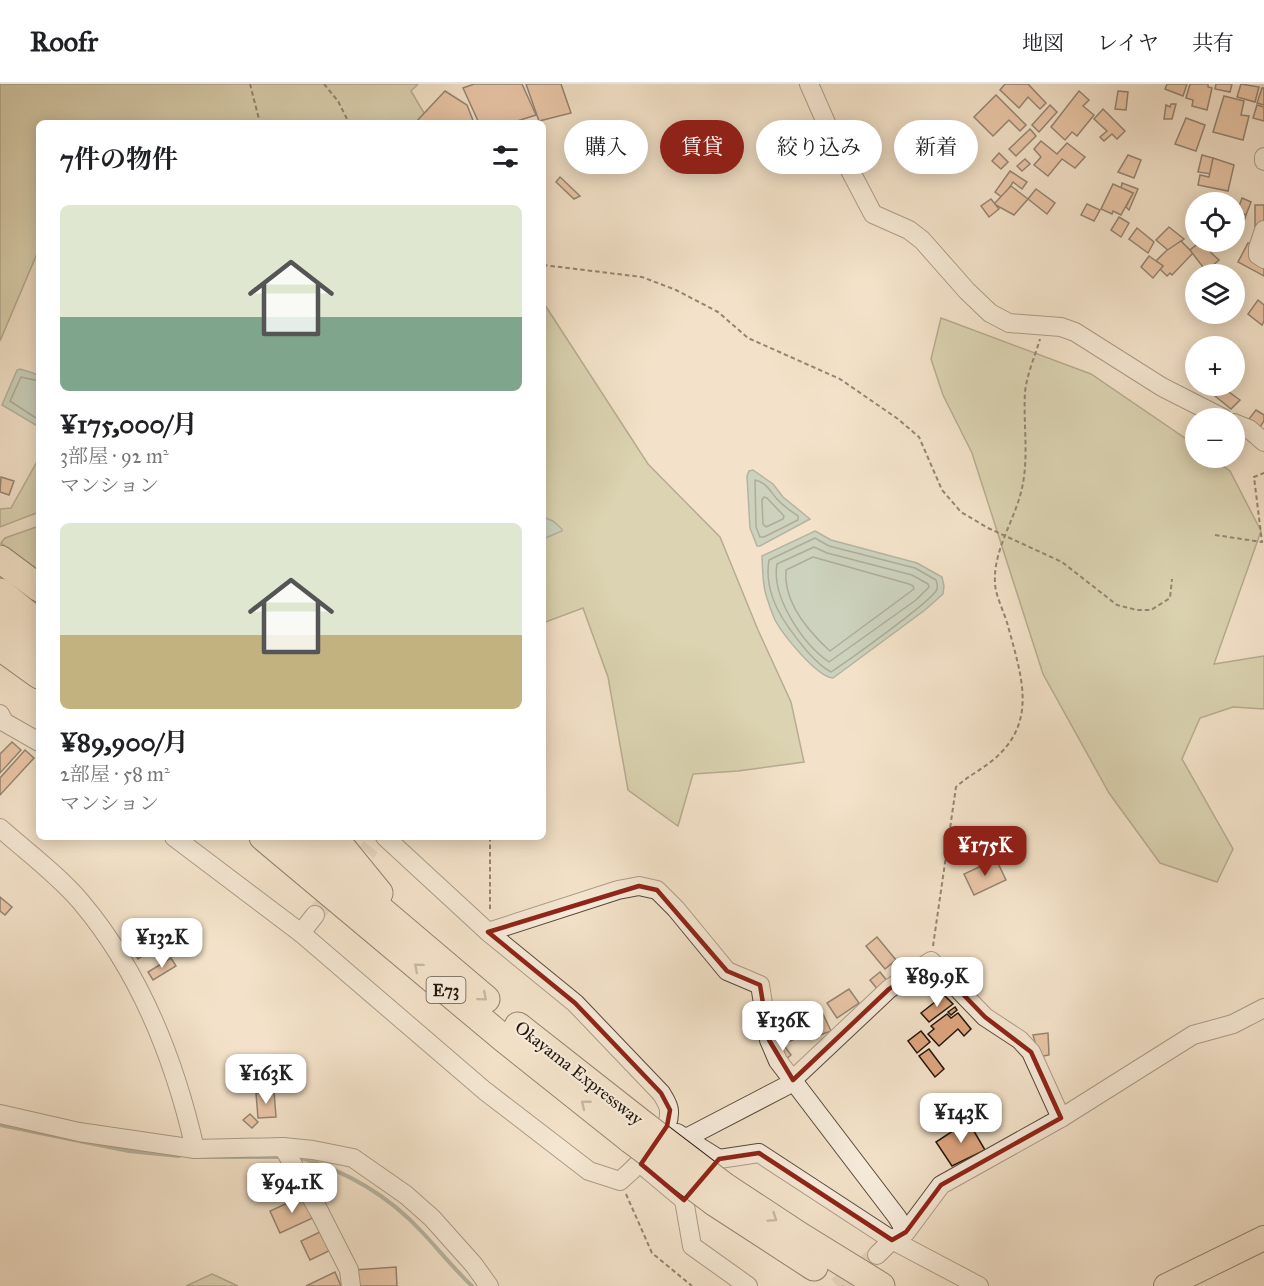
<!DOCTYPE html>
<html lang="ja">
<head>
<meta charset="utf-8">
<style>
  body { margin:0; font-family:"IM FELL Great Primer","Noto Serif JP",serif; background:#f6f6f6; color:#202124; height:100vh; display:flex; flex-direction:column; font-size:22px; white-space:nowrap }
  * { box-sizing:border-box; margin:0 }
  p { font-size:20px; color:#757577 }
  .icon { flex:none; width:33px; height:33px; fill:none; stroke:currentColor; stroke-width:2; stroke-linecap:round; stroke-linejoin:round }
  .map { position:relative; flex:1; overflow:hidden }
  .side { position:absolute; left:36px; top:36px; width:510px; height:720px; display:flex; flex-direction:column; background:#fff; border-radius:9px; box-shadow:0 3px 15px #0003 }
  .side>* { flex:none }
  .top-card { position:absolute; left:564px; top:36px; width:570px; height:54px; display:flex; gap:12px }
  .fabs { position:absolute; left:1185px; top:108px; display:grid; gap:12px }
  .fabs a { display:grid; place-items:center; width:60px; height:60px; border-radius:50%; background:#fff; box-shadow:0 3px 15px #0003; font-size:30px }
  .price { position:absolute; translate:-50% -51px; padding:0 14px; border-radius:12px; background:#fff; color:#222; font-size:20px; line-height:39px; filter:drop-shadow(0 2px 3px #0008) }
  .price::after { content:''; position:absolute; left:50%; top:36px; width:18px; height:14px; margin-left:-9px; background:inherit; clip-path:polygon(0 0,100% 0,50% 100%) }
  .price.current { background:#8f2418; color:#fff }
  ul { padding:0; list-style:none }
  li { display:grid; align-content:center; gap:12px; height:318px; padding:0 24px }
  li span { display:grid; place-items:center; height:186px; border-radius:9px; color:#555 }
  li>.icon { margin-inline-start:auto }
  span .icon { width:108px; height:108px; fill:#fffc; stroke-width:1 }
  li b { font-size:26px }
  h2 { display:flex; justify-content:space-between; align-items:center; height:72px; padding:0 24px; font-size:26px }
  .tag { padding:0 21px; border-radius:27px; background:#fff; box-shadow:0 3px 15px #0003; font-size:21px; line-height:54px }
  .tag.current { background:#8f2418; color:#fff }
  header { display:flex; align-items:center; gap:36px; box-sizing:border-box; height:84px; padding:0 30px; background:#fff; border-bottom:2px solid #e0e0e0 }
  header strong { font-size:28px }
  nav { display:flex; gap:33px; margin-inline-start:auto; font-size:21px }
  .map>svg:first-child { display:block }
  .green { fill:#bec294; stroke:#706c50; stroke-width:1.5 }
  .water { fill:#9dbfb0; stroke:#6c7b6e; stroke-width:1.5 }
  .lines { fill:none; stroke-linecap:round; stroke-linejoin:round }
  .shore { stroke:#606a5e; stroke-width:1.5 }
  .stream { stroke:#6c7b6e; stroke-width:4 }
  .building { fill:#dea57f; stroke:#23150b; stroke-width:1.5 }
  .minor-tunnel { stroke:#d4c3ac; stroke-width:18; stroke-dasharray:18 9; stroke-linecap:butt }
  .minor-casing { stroke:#57483a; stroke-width:20 }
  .major-casing { stroke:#23150b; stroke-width:26 }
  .highway-casing { stroke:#23150b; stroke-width:29 }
  .path { stroke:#23150b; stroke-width:2; stroke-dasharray:4.5 3; stroke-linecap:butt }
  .minor { stroke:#f7ecdc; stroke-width:18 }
  .major { stroke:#f3e2c9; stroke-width:24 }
  .highway { stroke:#f3e2c9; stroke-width:27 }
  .highway-bridge-casing { stroke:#23150b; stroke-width:29; stroke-linecap:butt }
  .highway-bridge { stroke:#f3e2c9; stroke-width:27 }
  .oneway { stroke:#958674 }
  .marked { fill:none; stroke:#8f2418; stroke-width:4.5; stroke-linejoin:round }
  .labels { text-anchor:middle; stroke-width:4.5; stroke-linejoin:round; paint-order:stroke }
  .shield { fill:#f7ecdc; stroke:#63564a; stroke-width:1.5 }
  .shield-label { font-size:16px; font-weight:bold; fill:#23150b }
  .street-label { font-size:18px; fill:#23150b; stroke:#f7ecdc }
</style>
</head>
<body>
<header>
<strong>Roofr</strong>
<nav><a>地図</a><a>レイヤ</a><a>共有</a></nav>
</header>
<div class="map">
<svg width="1264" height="1202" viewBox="0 0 1264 1202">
  <rect width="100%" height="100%" fill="#f3e2c9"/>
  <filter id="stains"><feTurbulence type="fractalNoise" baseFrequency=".00333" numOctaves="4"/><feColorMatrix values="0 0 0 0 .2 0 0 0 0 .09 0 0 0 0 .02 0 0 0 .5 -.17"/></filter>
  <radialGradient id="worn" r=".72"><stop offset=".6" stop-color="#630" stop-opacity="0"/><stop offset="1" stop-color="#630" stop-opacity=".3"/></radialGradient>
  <!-- green -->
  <g class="green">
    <polygon points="0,0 418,0 411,7 430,39 39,39 39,165 0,257"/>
    <polygon points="543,218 648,380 720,453 758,546 791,618 804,678 738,687 693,690 678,742 628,706 608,593 583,524 543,539"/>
    <polygon points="941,234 1091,290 1195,361 1196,374 1212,374 1230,387 1261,447 1214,580 1264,572 1264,625 1233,623 1200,634 1182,675 1233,765 1217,798 1160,779 1109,709 1043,590 972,369 943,311 931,275"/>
    <polygon points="39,374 39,428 0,443 0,425 11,424"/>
    <polygon points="39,442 39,491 1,459 5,454"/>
    <polygon points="212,1190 238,1202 186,1202"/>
  </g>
  <!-- water -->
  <g class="water">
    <polygon points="20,285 39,291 39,343 2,321 17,286"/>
    <polygon points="753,386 773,400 783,413 810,435 760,462 757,462 750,444 747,392 749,387"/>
    <polygon points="543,433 553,437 562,445 562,447 543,455"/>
    <path d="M815,447l16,9 86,23 25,14 2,9 -1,8 -18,16 -92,68c-16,-1 -50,-43 -58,-58 -3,-7 -6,-15 -8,-22 -5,-13 -4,-28 -5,-42z"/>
  </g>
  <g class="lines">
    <!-- shore -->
    <g class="shore">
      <polyline points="39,297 21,293 10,317 39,336"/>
      <path d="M755,396c11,2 15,11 22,19 6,7 14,12 21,17v4l-34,17h-4l-4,-10z"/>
      <polygon points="764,413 767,414 784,432 783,435 766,443 763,440 762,416"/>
      <path d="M815,454l14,8 86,22 21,12c1,3 2,6 1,9 -3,11 -91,73 -106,83 -10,-5 -18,-14 -25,-22 -21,-25 -43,-55 -37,-90z"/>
      <path d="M814,463l13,6 85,22 16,9 1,3 -13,13 -87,62c-26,-18 -58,-65 -52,-98z"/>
      <path d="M813,473l96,27 4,2 1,3 -84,62c-22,-20 -47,-50 -44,-81z"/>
    </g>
    <!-- stream -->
    <g class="stream">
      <polyline points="0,1041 129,1067 179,1072"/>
      <polyline points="202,1073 281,1073"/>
      <path d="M298,1073c48,14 90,38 124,75 17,18 32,37 50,54"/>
    </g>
  </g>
  <!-- building -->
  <g class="building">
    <polygon points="474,0 522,0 536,31 511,39 479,39 463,4"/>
    <polygon points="526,0 561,0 571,29 539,37"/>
    <polygon points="1005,0 1028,0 1046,19 1040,25 1028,13 1019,24 1000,6"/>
    <polygon points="1167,0 1187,0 1183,12 1165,5"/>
    <polygon points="1190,0 1208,0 1208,3 1212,4 1207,26 1192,22 1193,16 1186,14"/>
    <polygon points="1216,0 1232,0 1230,8 1215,5"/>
    <polygon points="1241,0 1259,3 1255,18 1237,13"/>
    <polygon points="1262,4 1264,4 1264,21 1257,19"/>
    <polygon points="445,7 467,21 474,39 415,39"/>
    <polygon points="1079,7 1089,16 1083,22 1094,31 1077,52 1072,48 1065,56 1051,43"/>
    <polygon points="1118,7 1128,8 1126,26 1115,25"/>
    <polygon points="996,11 1026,41 1020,47 1009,36 993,52 974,33"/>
    <polygon points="1224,12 1244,17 1241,31 1249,32 1243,56 1213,48"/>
    <polygon points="1171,20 1176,20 1172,35 1164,35 1166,21 1170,23"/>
    <polygon points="1050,21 1057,28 1039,48 1032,41"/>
    <polygon points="1257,21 1264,23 1264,37 1253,34"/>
    <polygon points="1103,25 1125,47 1117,55 1112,50 1104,57 1100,53 1107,47 1094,35"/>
    <polygon points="1186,34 1205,41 1196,67 1175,60"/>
    <polygon points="1030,45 1036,52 1016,72 1009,65"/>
    <polygon points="1041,57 1057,70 1067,59 1085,73 1075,84 1062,75 1048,92 1034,81 1041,73 1034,65"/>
    <polygon points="999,69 1008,78 1001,85 992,77"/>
    <polygon points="1128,71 1141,76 1134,94 1118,88"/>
    <polygon points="1202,71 1213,74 1211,90 1198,88"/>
    <polygon points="1213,74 1234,81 1228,107 1198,101 1200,91 1209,93"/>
    <polygon points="1025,75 1030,80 1022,87 1017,82"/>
    <polygon points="1010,87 1027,98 1022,105 1013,98 1003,114 995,108"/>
    <polygon points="560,93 580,112 574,115 556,98"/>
    <polygon points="1122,99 1138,105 1129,126 1126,123 1133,109 1121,104"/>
    <polygon points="1113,100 1133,109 1121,131 1113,127 1112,130 1101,125"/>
    <polygon points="1011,102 1028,115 1014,131 994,120"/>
    <polygon points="1036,105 1055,119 1047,130 1028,115"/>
    <polygon points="1242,114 1251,118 1246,131 1237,128"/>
    <polygon points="991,115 999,125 989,133 981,122"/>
    <polygon points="1087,120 1100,126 1094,137 1081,131"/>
    <rect x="1255" y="121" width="9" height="22"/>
    <polygon points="1237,128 1246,131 1242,143 1234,141"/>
    <polygon points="1119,133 1129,139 1121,153 1111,146"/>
    <polygon points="1169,143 1184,155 1169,167 1156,156"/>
    <polygon points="1137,144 1154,158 1148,169 1129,155"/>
    <polygon points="1181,157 1193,169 1172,191 1170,189 1167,192 1160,185 1163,182 1156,177 1166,167"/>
    <polygon points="1200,158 1207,158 1212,162 1208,166 1219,176 1206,187 1190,166"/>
    <polygon points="1248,159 1264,166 1264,192 1238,178"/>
    <polygon points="1149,172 1163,182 1153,194 1141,183"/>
    <polygon points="1258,216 1264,221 1264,237 1262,241 1248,230"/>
    <polygon points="1222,303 1240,316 1231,325 1215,312"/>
    <polygon points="1256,326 1264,331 1264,337 1260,343 1249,335"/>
    <polygon points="1,393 14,397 9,411 0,408"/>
    <polygon points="12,658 21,666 0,689 0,670"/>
    <polygon points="25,666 34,674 0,711 0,694"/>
    <polygon points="996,775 1006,796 974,811 964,790"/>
    <polygon points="0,813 12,823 5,831 0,827"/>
    <polygon points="164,840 172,852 138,875 130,862"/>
    <polygon points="877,853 896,876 885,885 866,862"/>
    <polygon points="171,874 176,882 153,896 148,888"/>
    <polygon points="880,888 888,898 878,906 870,896"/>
    <polygon points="849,905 859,919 837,934 827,919"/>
    <polygon points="944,911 953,920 929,938 921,929"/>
    <polygon points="955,923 957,926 951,931 948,928"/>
    <polygon points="822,928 831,947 820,951 812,933"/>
    <polygon points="805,929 812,947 788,958 780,940"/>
    <polygon points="958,929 971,945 964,952 958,945 939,962 928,950 934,945 931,942 947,930 951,934"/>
    <polygon points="921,947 930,958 917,969 908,957"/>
    <polygon points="1048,949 1049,971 1039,973 1033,951"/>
    <polygon points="783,960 791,971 784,977 775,965"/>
    <polygon points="929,965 944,985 935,993 919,972"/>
    <polygon points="274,1008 276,1033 258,1034 256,1009"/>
    <polygon points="250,1030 258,1038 252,1044 243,1036"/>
    <polygon points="968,1037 985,1066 952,1082 936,1058"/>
    <polygon points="305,1111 315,1133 280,1149 270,1127"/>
    <polygon points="324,1146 333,1165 310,1176 301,1157"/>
    <polygon points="396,1183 397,1202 355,1202 354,1186"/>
    <polygon points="335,1188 341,1202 306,1202"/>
  </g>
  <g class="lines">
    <!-- minor-tunnel -->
    <g class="minor-tunnel">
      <polyline points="315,831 371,763"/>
      <polyline points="837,1202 877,1171"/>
    </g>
    <defs>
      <g id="minor">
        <polyline points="809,0 831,50 873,130 909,146 922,156 967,207 990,229 1009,239 1061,243 1075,248 1162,303 1223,334"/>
        <polyline points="1264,73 1264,77"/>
        <polyline points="1264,146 1258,164 1258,171 1264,175"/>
        <polyline points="1234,339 1249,345 1264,358"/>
        <polyline points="0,630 4,638 39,658"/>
        <path d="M0,744c27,24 58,47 81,74 59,70 94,159 114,247"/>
        <path d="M174,753l127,96 184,158 104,80 31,10c16,-14 51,-47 49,-70 0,-6 -5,-13 -8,-18l-86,-90 -87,-71 -103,-95"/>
        <polyline points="488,848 618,806 639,802 657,806 676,825 727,887 760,901 769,956 778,977 897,1133 906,1148 941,1101 1061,1034 1193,951 1233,940 1264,924"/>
        <polyline points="301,849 315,831"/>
        <polyline points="0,1030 79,1048 195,1065 283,1063 313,1066 353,1074 406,1111 432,1134 474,1181 489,1202"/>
        <polyline points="677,1049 719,1075"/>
        <polyline points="686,1054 786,1002 889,905 931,877 985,933 1020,956 1031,968 1061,1034"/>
        <polyline points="283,1063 320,1129 349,1186 351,1202"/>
        <polyline points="641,1080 684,1116 692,1162 748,1202"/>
        <polyline points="684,1116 719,1075 759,1069 892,1156 979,1202"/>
        <polyline points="877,1171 892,1156 900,1151"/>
      </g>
      <polyline id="major" points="1166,1202 1264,1154"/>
      <g id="highway">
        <polyline points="0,475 39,504"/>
        <polyline points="0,508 39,540"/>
        <polyline points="0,534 39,567"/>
        <polyline points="0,563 39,591"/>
        <polyline points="263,753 503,954 631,1056"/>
        <polyline points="295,753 486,915"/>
        <polyline points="330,753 344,766 379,809"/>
        <polyline points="518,942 644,1041"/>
        <polyline points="724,1102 800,1152 881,1202"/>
        <polyline points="714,1118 814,1183"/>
      </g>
    </defs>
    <!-- minor casing -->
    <use href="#minor" class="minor-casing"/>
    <!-- major casing -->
    <use href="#major" class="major-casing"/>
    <!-- highway casing -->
    <use href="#highway" class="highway-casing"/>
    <!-- path -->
    <g class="path">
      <polyline points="250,0 260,39"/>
      <polyline points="324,0 338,17 349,39"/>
      <polyline points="543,181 642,193 676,206 718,228 748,254 840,295 898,335 919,353 942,406 961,428 988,444 1062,478 1117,521 1137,526 1151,526 1170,514 1172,495"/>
      <polyline points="1215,451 1262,458 1254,393 1264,389"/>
      <polyline points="490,753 490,828"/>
      <path d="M933,862l23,-159c12,-11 25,-17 37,-27 46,-38 28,-85 15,-134 -3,-12 -13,-31 -13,-43 -2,-30 17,-59 25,-87 10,-34 3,-70 5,-104 2,-18 10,-36 15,-53"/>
      <polyline points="626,1110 652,1169 692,1202"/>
    </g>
    <!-- minor -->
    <use href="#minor" class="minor"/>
    <!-- major -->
    <use href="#major" class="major"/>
    <!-- highway -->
    <use href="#highway" class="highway"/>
    <defs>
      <g id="highway-bridge">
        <polyline points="644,1041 724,1102"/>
        <polyline points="631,1056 714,1118"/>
      </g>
    </defs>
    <!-- highway-bridge casing -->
    <use href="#highway-bridge" class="highway-bridge-casing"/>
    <!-- highway-bridge -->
    <use href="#highway-bridge" class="highway-bridge"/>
  </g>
  <!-- one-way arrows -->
  <defs><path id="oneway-chevron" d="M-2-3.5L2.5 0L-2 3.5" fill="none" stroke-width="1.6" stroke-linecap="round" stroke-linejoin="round" transform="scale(1.5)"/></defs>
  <g class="oneway">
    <use href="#oneway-chevron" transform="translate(418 883) rotate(-140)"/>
    <use href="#oneway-chevron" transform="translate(483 913) rotate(40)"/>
    <use href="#oneway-chevron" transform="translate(585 1020) rotate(-141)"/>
    <use href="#oneway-chevron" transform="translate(773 1134) rotate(34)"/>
  </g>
  <!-- marked area -->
  <path d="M0 0H1264V1202H0ZM639,802l18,4 70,81 33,14 9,55 24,40 96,-91 42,-28 54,56 46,35 30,66 -120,67 -35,47 -14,8 -133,-87 -40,6 -35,41 -43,-36 26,-38 3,-16 -9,-17 -86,-90 -87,-71z" fill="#f3e2c9" fill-opacity=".55" fill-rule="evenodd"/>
  <path class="marked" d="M639,802l18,4 70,81 33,14 9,55 24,40 96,-91 42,-28 54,56 46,35 30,66 -120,67 -35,47 -14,8 -133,-87 -40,6 -35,41 -43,-36 26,-38 3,-16 -9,-17 -86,-90 -87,-71z"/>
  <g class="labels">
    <!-- shield labels -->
    <rect class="shield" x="426.5" y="893" width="39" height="26" rx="4.5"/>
    <g class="shield-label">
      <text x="446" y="912">E73</text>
    </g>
    <!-- street labels -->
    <g class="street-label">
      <text transform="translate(579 989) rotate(38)" y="6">Okayama Expressway</text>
    </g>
  </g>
  <rect width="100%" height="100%" filter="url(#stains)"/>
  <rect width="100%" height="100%" fill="url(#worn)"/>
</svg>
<div class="fabs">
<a><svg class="icon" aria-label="locate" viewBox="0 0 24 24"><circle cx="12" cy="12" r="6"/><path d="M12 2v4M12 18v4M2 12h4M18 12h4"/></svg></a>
<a><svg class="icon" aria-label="layers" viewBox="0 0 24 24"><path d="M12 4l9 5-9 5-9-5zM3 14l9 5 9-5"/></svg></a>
<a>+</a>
<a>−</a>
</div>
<b class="price current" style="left:985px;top:793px">¥175K</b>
<b class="price" style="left:162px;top:885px">¥132K</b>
<b class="price" style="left:937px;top:924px">¥89.9K</b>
<b class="price" style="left:783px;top:968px">¥136K</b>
<b class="price" style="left:266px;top:1021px">¥163K</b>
<b class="price" style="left:961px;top:1060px">¥143K</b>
<b class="price" style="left:292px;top:1130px">¥94.1K</b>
<div class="top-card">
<a class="tag">購入</a>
<a class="tag current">賃貸</a>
<a class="tag">絞り込み</a>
<a class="tag">新着</a>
</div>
<section class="side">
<h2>7件の物件<svg class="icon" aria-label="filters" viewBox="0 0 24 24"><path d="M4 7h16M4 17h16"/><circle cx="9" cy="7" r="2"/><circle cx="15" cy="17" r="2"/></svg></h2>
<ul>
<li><span style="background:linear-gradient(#dfe7d0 60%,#7fa58c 0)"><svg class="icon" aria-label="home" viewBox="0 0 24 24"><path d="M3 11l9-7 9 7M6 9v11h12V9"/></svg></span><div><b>¥175,000/月</b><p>3部屋 · 92 m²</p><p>マンション</p></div></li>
<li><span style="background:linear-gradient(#dfe7d0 60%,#c2b280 0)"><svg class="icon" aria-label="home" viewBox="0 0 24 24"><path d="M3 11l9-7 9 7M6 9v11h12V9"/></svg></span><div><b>¥89,900/月</b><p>2部屋 · 58 m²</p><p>マンション</p></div></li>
</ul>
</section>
</div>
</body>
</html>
